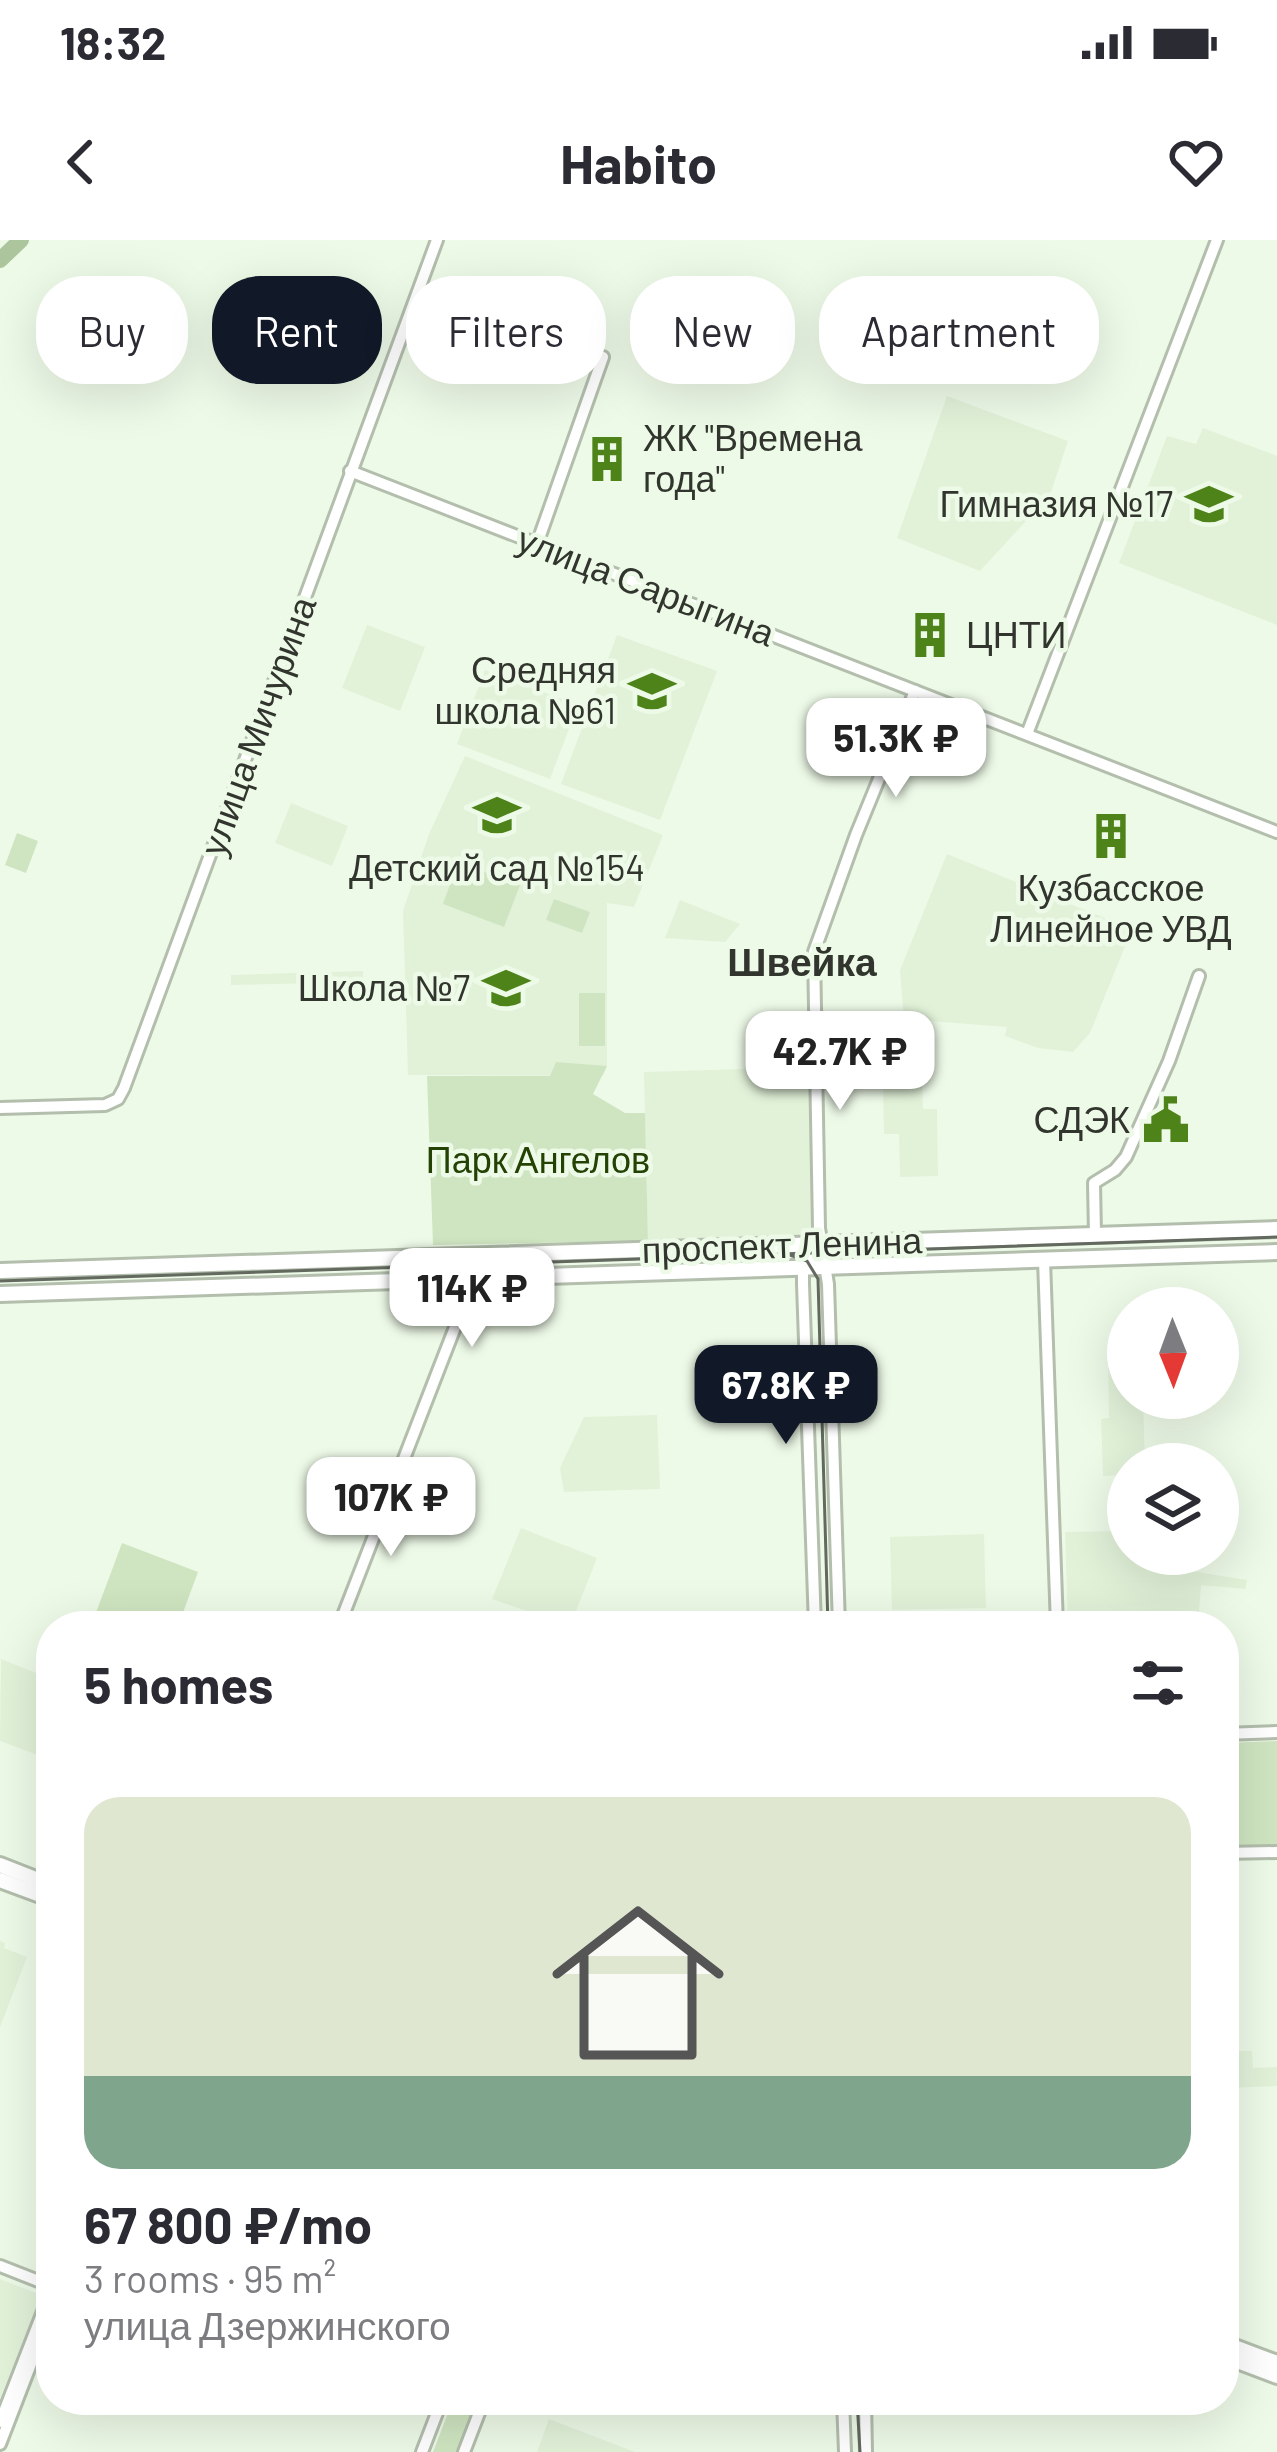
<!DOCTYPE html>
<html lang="en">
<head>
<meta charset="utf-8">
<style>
  body { margin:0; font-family:Barlow,sans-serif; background:#f7f7f7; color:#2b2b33; height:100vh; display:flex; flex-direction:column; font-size:45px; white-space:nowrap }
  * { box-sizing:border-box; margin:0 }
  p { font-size:39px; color:#7c7c81 }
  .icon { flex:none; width:66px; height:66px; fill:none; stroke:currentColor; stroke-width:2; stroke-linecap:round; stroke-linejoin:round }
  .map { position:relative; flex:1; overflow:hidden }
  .sheet { position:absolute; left:36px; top:1371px; width:1203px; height:804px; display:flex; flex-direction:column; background:#fff; border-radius:48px; box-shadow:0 12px 48px #0002 }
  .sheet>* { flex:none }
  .hud { position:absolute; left:36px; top:36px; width:1206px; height:108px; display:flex; gap:24px }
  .needle { width:78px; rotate:179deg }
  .controls { position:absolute; left:1107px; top:1047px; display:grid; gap:24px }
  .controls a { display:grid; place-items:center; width:132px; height:132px; border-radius:50%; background:#fff; box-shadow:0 12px 48px #0002; font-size:60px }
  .price { position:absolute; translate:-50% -102px; padding:0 27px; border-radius:24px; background:#fff; color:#222; font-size:39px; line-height:78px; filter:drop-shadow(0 3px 6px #0008) }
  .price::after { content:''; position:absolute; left:50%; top:72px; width:36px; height:27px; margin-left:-18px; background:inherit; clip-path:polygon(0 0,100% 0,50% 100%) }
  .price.active { background:#111827; color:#fff }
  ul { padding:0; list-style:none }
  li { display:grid; align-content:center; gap:24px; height:636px; padding:0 48px }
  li+li { border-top:3px solid #e1e1e2 }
  li span { display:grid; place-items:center; height:372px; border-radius:36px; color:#555 }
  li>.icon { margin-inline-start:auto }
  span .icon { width:216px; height:216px; fill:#fffc; stroke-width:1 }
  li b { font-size:51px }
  h2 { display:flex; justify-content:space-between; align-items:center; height:144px; padding:0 48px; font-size:51px }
  .chip { padding:0 42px; border-radius:48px; background:#fff; box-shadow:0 12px 48px #0002; font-size:42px; line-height:108px }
  .chip.active { background:#111827; color:#fff }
  .status { display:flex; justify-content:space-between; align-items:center; height:84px; padding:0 60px; background:#fff; direction:ltr }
  .status svg { height:33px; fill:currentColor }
  header { display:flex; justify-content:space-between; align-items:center; height:156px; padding:0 48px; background:#fff; font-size:54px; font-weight:700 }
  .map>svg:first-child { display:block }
  .built { fill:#e2f2d9 }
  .green { fill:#cfe5c1 }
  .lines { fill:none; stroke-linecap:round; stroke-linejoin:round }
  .river { stroke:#acc59c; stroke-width:16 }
  .minor-casing { stroke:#b3bead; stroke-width:16 }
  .major-casing { stroke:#b3bead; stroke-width:20 }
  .minor { stroke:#fff; stroke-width:10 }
  .major { stroke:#fff; stroke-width:14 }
  .tram { stroke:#63695f; stroke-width:3 }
  .labels { text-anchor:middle; stroke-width:9; stroke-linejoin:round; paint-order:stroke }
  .poi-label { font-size:36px; fill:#31352e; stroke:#eefae8; text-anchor:end }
  .street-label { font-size:36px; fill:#31352e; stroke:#eefae8 }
  .park-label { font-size:36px; fill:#234204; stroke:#eefae8 }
  .neighbourhood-label { font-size:39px; font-weight:bold; fill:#31352e; stroke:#eefae8 }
</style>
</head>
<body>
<div class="status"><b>18:32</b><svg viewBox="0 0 49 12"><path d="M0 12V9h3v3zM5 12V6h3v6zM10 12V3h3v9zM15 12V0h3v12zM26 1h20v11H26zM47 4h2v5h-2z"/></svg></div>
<header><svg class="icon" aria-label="back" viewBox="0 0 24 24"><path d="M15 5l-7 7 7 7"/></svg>Habito<svg class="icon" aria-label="heart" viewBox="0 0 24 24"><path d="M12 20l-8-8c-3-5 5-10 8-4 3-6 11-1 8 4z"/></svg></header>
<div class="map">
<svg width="1277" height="2212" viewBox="0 0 1277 2212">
  <rect width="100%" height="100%" fill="#eefae8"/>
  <!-- built -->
  <g class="built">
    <polygon points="947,156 1068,201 1050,255 980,331 897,298"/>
    <polygon points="1203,188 1277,216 1277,385 1119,323 1167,196 1196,204"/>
    <polygon points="367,385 425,407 400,471 342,448"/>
    <polygon points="617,395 717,431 660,580 561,544"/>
    <polygon points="485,430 578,465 550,539 457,504"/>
    <polygon points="465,516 663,595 634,667 607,663 607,826 603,836 408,835 403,671 429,594"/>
    <polygon points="291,563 348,586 332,626 275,603"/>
    <polygon points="947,614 1132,689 1090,793 1073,812 1038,808 1005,796 1007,787 904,779 900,730"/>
    <polygon points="680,660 740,684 725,702 665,698"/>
    <polygon points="363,731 363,742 231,745 231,735"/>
    <polygon points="809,827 815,996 648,1001 644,832"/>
    <polygon points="922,843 923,869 937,869 938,936 900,937 899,894 884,894 883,844"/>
    <polygon points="1108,1115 1128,1115 1128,1158 1143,1158 1145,1224 1128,1224 1128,1235 1103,1236 1101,1179 1109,1178"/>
    <polygon points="657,1175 660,1249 564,1252 560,1228 584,1177"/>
    <polygon points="521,1288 597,1318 570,1386 492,1359"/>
    <polygon points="1128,1291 1128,1314 1194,1314 1191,1331 1247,1340 1245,1349 1201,1345 1198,1386 1068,1386 1065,1292"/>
    <polygon points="984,1294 986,1368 892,1370 890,1297"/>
    <polygon points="1,1419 51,1439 51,1520 0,1501"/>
    <polygon points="0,1701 5,1703 4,1708 27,1717 0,1787"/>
    <polygon points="1231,1794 1232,1811 1252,1811 1253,1828 1277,1827 1277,1846 1224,1848 1224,1795"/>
    <polygon points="0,2039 41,2055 0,2159"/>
    <polygon points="549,2179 567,2186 635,2212 537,2212"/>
  </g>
  <!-- green -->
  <g class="green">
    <polygon points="17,593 38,601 26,633 5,625"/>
    <polygon points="458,622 520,645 504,687 443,664"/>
    <polygon points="554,659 590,672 582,693 546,680"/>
    <rect x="579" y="753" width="26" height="53"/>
    <polygon points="556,822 607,826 593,854 625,873 645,873 648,1001 433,1005 427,836 550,836"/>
    <polygon points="122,1303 198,1332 178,1386 91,1386"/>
    <polygon points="1277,1501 1277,1605 1224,1607 1224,1503"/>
    <polygon points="453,2160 479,2160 459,2212 433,2212"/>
  </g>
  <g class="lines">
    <!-- river -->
    <polyline class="river" points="0,20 21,0"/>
    <defs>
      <g id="minor">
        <polyline points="350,231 1277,592"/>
        <polyline points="537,304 603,117"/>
        <polyline points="1027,494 1217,0"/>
        <polyline points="0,868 105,865 118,859 124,848 437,0"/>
        <polyline points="1095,995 1094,943 1115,930 1126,917 1169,821 1199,736"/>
        <polyline points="1044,1020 1057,1386"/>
        <polyline points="339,1386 466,1059 470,1015"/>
        <polyline points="815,1386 803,1044 803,1028 820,1003"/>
        <polyline points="839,1386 828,1044 819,988 814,712 856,595 915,451"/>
        <polyline points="1224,1494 1277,1492"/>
        <polyline points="1224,1613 1277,1612"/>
        <polyline points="0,2026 51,2046"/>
        <polyline points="843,2160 845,2212"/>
        <polyline points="865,2160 866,2212"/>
        <polyline points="0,2182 51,2051"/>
        <polyline points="0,2204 51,2072"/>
        <polyline points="422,2212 442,2160"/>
        <polyline points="464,2212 484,2160"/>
      </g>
      <g id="major">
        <polyline points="0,1031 1277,989"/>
        <polyline points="0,1054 1277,1012"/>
        <polyline points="0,1625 51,1645"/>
        <polyline points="0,1640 51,1659"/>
        <polyline points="1224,2103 1277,2123"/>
        <polyline points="1224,2116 1277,2136"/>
      </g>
    </defs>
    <!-- minor casing -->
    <use href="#minor" class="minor-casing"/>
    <!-- major casing -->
    <use href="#major" class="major-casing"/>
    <!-- minor -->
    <use href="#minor" class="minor"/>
    <!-- major -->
    <use href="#major" class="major"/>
    <!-- tram -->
    <g class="tram">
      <polyline points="787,1014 807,1021 818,1039 828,1386"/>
      <polyline points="0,1041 1277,997"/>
      <polyline points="857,2160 860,2212"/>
    </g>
  </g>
  <!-- icons -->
  <defs>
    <symbol id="building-bare" viewBox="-9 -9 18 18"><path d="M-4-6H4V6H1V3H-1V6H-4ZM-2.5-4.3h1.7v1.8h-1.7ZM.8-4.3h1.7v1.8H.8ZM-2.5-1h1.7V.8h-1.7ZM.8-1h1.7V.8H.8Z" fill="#4e831a" stroke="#eefae8" stroke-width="2.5" paint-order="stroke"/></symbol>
    <symbol id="school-bare" viewBox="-9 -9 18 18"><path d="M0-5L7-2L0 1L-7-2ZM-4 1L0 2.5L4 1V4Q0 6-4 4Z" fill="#4e831a" stroke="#eefae8" stroke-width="2.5" paint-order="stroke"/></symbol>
    <symbol id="civic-bare" viewBox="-9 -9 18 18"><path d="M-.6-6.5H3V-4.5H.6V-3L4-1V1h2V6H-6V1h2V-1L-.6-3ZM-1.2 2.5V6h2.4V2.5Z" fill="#4e831a" stroke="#eefae8" stroke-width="2.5" paint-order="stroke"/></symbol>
  </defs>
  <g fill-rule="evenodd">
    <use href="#building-bare" x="574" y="186" width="66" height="66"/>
    <use href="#school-bare" x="1176" y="231" width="66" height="66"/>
    <use href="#building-bare" x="897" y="362" width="66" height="66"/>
    <use href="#school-bare" x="619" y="418" width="66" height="66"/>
    <use href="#school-bare" x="464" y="542" width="66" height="66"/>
    <use href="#building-bare" x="1078" y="563" width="66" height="66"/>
    <use href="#school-bare" x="473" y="715" width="66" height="66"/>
    <use href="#civic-bare" x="1133" y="847" width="66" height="66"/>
  </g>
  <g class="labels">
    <!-- poi labels -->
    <g class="poi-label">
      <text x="643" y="211" text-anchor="start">ЖК "Времена<tspan x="643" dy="41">года"</tspan></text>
      <text x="1173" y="277">Гимназия №17</text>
      <text x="966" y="408" text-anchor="start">ЦНТИ</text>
      <text x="616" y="443">Средняя<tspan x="616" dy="41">школа №61</tspan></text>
      <text x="497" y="641" text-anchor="middle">Детский сад №154</text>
      <text x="1111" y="661" text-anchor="middle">Кузбасское<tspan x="1111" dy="41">Линейное УВД</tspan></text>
      <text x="470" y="761">Школа №7</text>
      <text x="1130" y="893">СДЭК</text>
    </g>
    <!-- street labels -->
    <g class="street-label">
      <text transform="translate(646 346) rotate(21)" y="13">улица Сарыгина</text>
      <text transform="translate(258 486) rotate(-70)" y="13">улица Мичурина</text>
      <text transform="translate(782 1005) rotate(-2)" y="13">проспект Ленина</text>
    </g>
    <!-- park labels -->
    <g class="park-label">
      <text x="538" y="933">Парк Ангелов</text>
    </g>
    <!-- neighbourhood labels -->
    <g class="neighbourhood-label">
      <text x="802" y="736">Швейка</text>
    </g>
  </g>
</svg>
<div class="controls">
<a><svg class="needle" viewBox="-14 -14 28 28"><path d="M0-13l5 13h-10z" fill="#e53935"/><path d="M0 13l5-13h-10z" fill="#7c7c81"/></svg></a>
<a><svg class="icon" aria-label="layers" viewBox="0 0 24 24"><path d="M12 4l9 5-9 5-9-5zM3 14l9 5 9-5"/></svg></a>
</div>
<b class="price" style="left:896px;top:560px">51.3K ₽</b>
<b class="price" style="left:840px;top:873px">42.7K ₽</b>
<b class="price" style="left:472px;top:1110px">114K ₽</b>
<b class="price active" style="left:786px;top:1207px">67.8K ₽</b>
<b class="price" style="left:391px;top:1319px">107K ₽</b>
<div class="hud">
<a class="chip">Buy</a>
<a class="chip active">Rent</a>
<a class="chip">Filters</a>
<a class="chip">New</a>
<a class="chip">Apartment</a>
</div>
<section class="sheet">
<h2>5 homes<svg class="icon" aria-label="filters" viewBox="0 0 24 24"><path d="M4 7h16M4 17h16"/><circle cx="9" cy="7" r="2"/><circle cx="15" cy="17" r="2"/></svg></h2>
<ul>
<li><span style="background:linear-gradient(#dfe7d0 75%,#7fa58c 0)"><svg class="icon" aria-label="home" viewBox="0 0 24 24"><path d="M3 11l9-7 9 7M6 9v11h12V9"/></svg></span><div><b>67 800 ₽/mo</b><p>3 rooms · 95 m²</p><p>улица Дзержинского</p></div></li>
</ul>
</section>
</div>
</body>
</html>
